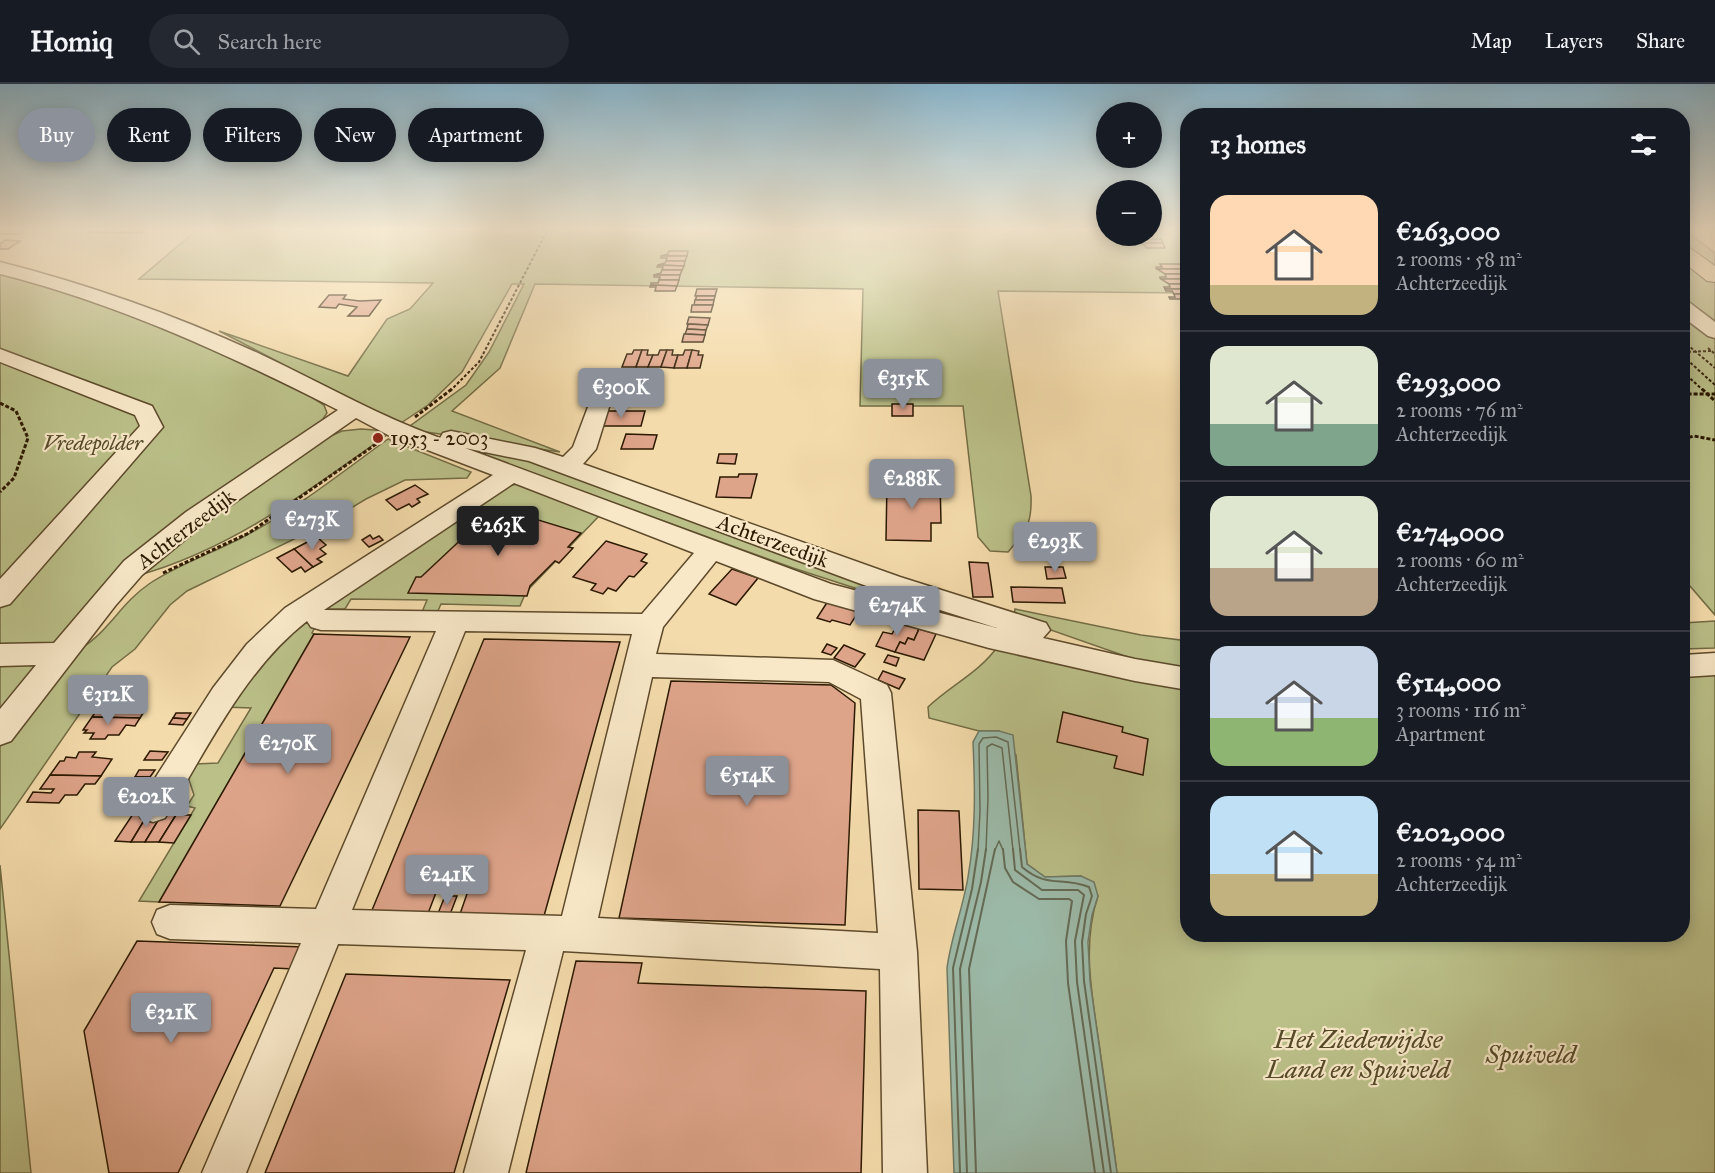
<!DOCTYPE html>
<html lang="en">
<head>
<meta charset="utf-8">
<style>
  body { margin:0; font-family:"IM FELL Great Primer",serif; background:#242831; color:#f1f3f6; height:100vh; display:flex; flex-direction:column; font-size:22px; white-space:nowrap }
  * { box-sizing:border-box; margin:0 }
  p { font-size:20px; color:#9ea1a6 }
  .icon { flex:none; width:33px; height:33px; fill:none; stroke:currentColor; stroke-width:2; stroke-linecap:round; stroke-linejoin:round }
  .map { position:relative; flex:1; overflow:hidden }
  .details { position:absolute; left:1180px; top:24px; width:510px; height:834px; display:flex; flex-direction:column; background:#171b24; border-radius:24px; box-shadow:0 3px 15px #0003 }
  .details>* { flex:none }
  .guide { position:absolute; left:18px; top:24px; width:570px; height:54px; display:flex; gap:12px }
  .controls { position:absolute; left:1096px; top:18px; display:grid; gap:12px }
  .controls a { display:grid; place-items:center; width:66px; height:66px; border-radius:50%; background:#171b24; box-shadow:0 3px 15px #0003; font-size:30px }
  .price { position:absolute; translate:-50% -51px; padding:0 14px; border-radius:6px; background:#8c9099; color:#fff; font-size:20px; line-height:39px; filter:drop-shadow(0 2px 3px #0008) }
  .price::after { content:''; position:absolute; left:50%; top:36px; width:18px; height:14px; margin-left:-9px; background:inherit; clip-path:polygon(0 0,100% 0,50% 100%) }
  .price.active { background:#222; color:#fff }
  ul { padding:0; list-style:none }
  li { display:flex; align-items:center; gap:18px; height:150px; padding:0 30px }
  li+li { border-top:2px solid #363941 }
  li span { display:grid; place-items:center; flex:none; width:168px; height:120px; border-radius:18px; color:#555 }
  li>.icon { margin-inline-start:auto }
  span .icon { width:72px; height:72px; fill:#fffc; stroke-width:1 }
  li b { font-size:26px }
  h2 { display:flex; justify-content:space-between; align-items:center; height:72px; padding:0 30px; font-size:26px }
  .pill { padding:0 21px; border-radius:27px; background:#171b24; box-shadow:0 3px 15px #0003; font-size:21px; line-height:54px }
  .pill.active { background:#8c9099; color:#fff }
  header { display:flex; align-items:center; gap:36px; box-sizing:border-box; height:84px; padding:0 30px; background:#171b24; border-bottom:2px solid #363941 }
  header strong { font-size:28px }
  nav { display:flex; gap:33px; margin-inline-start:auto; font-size:21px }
  .search { width:420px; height:54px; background:#242831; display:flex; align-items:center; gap:15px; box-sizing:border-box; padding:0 21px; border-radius:33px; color:#9ea1a6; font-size:22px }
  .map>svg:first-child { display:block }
  .green { fill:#bbc089; stroke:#736c44; stroke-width:1.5 }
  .water { fill:#9cbbaa; stroke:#6f7a66; stroke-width:1.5 }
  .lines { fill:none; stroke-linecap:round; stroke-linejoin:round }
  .shore-far1 { stroke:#646a55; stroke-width:1.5 }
  .shore { stroke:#646a55; stroke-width:2 }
  .building { fill:#dea48a; stroke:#2b1900; stroke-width:1.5 }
  .minor-casing { stroke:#5d4a2b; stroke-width:3 }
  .major-casing { stroke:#2b1900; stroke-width:2 }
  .path-far1 { stroke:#2b1900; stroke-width:2; stroke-dasharray:3 2; stroke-linecap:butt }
  .path { stroke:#2b1900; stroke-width:3; stroke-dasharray:4 2; stroke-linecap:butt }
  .minor { fill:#f8e8c8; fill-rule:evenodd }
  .major { fill:#f4dbab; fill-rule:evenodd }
  .poi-dot { fill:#8f2418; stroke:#f8e8c8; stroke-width:2 }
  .labels { text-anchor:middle; stroke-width:4.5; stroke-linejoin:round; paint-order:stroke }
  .poi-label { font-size:21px; fill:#2b1900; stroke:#f8e8c8; text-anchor:start }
  .park-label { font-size:21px; font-style:italic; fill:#564b29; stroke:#f8e8c8 }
  .street-label { font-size:21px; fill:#2b1900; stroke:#f8e8c8 }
  .near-park-label { font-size:26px; font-style:italic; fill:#564b29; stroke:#f8e8c8 }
</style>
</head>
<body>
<header>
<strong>Homiq</strong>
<div class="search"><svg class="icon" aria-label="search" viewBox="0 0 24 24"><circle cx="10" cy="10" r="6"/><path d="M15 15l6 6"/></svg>Search here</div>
<nav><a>Map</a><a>Layers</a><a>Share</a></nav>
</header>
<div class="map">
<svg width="1715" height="1089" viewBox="0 0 1715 1089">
  <rect width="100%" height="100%" fill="#f4dbab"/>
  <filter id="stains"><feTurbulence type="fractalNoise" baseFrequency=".00333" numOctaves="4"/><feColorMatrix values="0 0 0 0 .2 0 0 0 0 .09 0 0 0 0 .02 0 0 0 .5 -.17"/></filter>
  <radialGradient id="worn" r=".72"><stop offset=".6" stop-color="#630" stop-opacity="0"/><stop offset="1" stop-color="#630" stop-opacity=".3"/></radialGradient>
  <!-- green -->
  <g class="green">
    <path d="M198,145h909v7h45v-7h36v64l-190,-2 33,205c1,29 -5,35 -23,56l-18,-1 -12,-14 -15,-131h-103l3,-117 -328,-5 -35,84 -48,43 108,41 -147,-22 -3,-4 56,-41 23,-33 35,-68h-12l-50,88 -34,33 -27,18c-62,-28 -121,-61 -182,-92l129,45 39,-57 23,-10 23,-26 -294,-4z"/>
    <polygon points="1683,145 1715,169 1715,531 1683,494"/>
    <polygon points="0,189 67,206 167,243 305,309 324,321 327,329 319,341 189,428 0,633"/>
    <path d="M361,345l14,1 12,5c-79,56 -156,115 -251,141l48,-44 142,-94 16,-7z"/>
    <path d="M388,355l83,33 -4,6 -62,2 -39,19 -43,26 -136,66 -17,14 -35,44 -23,18 -112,162v-85l71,-90c36,-17 47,-49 78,-70 28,-19 64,-31 94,-47 52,-27 98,-64 145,-98z"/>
    <polygon points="441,356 500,367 1014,541 1068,564 904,520 793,484"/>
    <polygon points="517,400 599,432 526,508 520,522 441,520 437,529 422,528 427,516 351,515 345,525 325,525 312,549 314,550 159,818 139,817 195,724 187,722 194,711 188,693 195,680 218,679 251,624 225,623 285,547 489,407"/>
    <polygon points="1015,525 1141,551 1188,557 1188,585 1145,579 1014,533"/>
    <polygon points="1715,537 1715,564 1683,565 1683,539"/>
    <path d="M998,562l190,39v249h495v-265l32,-2v506h-598c-5,-41 -11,-82 -17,-123 -7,-51 -19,-103 -2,-154l-17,-20 -36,1 -18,-13 -11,-109 -17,-24h-20l-50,-13 -1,-11c23,-22 52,-35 70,-61z"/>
    <polygon points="0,781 31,1089 0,1089"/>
  </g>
  <!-- water -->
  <path class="water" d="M979,647h20l14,4 14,129 18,13 36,-1 13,6 4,14 -6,19 -4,27 2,39 27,192h-163l-7,-205c4,-31 16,-60 21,-91 8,-45 7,-90 5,-135z"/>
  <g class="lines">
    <!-- shore-far1 -->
    <g class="shore-far1">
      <polyline points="978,766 980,727 979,660 983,654 996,653 1008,658 1020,766"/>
      <polyline points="986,766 988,714 987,663 992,660 1002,664 1013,766"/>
      <polyline points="995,766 999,757 1003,766"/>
    </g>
    <!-- shore -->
    <g class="shore">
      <polyline points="1003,765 1005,784 1013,798 1039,815 1069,815 1072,817 1066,857 1068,899 1095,1089"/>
      <polyline points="1013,765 1015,786 1042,806 1078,806 1084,811 1075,857 1077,898 1104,1089"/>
      <path d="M1020,765l2,18c26,22 39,9 67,20l3,9 -6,18 -4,28 2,39 27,192"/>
      <polyline points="960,1089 953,884 972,805 978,765"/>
      <polyline points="967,1089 960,885 981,798 986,765"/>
      <polyline points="976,1089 969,885 995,765"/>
    </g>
  </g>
  <!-- building -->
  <g class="building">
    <polygon points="0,145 28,145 20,150 0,150"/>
    <polygon points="94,145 143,145 142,149 90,148"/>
    <polygon points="1142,155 1161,155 1163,159 1138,159 1137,157 1143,157"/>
    <polygon points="5,156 20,157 8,165 0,165 0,160"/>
    <polygon points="1138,159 1163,159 1165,164 1146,164 1145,161"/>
    <polygon points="669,167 688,167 687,172 661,172 668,170"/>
    <polygon points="661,172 687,172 685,177 666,177 667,174 661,174"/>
    <polygon points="666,177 685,177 684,182 658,181 665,179"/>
    <polygon points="1160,180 1180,180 1182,185 1157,185 1156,183 1162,183"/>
    <polygon points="658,181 684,182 682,186 662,186 663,183 657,183"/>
    <polygon points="1157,185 1182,185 1185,190 1165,190"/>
    <polygon points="662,186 682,186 680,191 654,191 661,189"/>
    <polygon points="1165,190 1185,190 1187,195 1161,195 1160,193 1166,193"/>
    <polygon points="654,191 680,191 679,196 659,196 660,193 654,193"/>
    <polygon points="1161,195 1187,195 1188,200 1169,200"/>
    <polygon points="659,196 679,196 677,202 651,201 651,199 658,199"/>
    <polygon points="1169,200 1188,200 1188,205 1165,205 1164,203 1170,203"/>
    <polygon points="651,201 677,202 675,207 655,207 656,203 650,203"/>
    <polygon points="697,205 717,205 715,212 695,212"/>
    <polygon points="1165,205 1188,205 1188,210 1174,210 1172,207 1166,207"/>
    <polygon points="1174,210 1188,210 1188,215 1170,215 1169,213 1175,213"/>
    <polygon points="329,211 346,211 343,215 360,217 381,216 369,232 348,232 357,223 339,220 336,224 319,223"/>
    <polygon points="697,212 715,212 714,216 695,216"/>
    <polygon points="695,216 714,216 713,221 694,221"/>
    <polygon points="692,221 713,221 711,228 691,228"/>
    <polygon points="689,233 710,234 708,241 687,240"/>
    <polygon points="688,240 708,241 706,246 687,245"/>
    <polygon points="687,245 706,246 705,251 685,250"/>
    <polygon points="684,250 685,250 705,251 703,258 682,258"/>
    <polygon points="634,266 642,266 636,283 622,283 627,270 632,270"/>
    <polygon points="642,266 648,266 647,271 653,271 648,283 636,283"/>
    <polygon points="660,266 667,266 661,283 648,283 653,271 658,271"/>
    <polygon points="667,266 673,266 672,271 678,271 674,284 661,283"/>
    <polygon points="685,266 692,266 687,284 674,284 678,271 683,271"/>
    <polygon points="692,266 699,267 698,271 703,271 700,284 687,284"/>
    <rect x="892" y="320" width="21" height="12"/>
    <polygon points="602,327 645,327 641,342 597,342"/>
    <polygon points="626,350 657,351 653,365 621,365"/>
    <polygon points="719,370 737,370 735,380 717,379"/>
    <polygon points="739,390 757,390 751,414 716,413 720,393 738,393"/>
    <polygon points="887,397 940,397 941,439 931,439 931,457 886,456"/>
    <polygon points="415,401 428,410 417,415 420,418 412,423 409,420 397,426 386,416"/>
    <polygon points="496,423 581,449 568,463 573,464 559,479 555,477 530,502 527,512 408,509 416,493 421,493 468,449 464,448 478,434 483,435"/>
    <polygon points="370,451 373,455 379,452 383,456 369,463 362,456"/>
    <polygon points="317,453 326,461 320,465 326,470 317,475 322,478 313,483 294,465"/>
    <polygon points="606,457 647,470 641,477 647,479 634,493 629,492 616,507 608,504 603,510 591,506 596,500 573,493"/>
    <polygon points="294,465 313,483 305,488 301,483 292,488 277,474"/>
    <polygon points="969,478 988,479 993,513 973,513"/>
    <polygon points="1045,483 1063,483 1066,494 1047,495"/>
    <polygon points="732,485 758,494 736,521 709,510"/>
    <polygon points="1011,503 1062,504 1065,519 1013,518"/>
    <polygon points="828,517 859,527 850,541 832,536 830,538 817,534"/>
    <polygon points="898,539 919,545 914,556 908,554 905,560 900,558 895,568 876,562 883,548 892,550"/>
    <polygon points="919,545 936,550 924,576 895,568 900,558 905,560 908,554 914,556"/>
    <polygon points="314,550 410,553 280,822 159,818"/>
    <polygon points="484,555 620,558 544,832 460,830 468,807 437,806 427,832 370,831"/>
    <polygon points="827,560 837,564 831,571 822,568"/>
    <polygon points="844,561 865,570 855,583 834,574"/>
    <polygon points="888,571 899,574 896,582 884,578"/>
    <polygon points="883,587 905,595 899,605 878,596"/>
    <polygon points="671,597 831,601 855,619 845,841 619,834"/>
    <polygon points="120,612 135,613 137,614 135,617 142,617 136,626 145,626 140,634 92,633 101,620 116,617"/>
    <polygon points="1063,628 1123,643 1122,648 1148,655 1143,691 1114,684 1117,672 1057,658"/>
    <polygon points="176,629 191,629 187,635 173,634"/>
    <polygon points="92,633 140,634 135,642 126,641 119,651 108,651 105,655 90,655 94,649 84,649 87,646 83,646"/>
    <polygon points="173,634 187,635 183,641 169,640"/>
    <polygon points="150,667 168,668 162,676 144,676"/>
    <polygon points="79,668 96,668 92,673 112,675 101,692 50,691 60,677 64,677 66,673 76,674"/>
    <polygon points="139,686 155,686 150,693 135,693"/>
    <polygon points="50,691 101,692 95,700 85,700 77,711 65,711 59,719 27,718 33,708 51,709 54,705 40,705"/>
    <polygon points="135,693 150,693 147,699 131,699"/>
    <polygon points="918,726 959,727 963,806 919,805"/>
    <polygon points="133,730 148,730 131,758 115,757"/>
    <polygon points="148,730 162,730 145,758 131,758"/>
    <polygon points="162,730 176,731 159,758 145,758"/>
    <polygon points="176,731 191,731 174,759 159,758"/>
    <polygon points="445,812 457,812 449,833 437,832"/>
    <polygon points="137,857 304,863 294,885 274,884 178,1089 109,1089 84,947"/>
    <polygon points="576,877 642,879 638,899 866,907 861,1089 526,1089"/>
    <polygon points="346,890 510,896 454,1089 265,1089"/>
  </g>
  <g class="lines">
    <defs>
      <g id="minor">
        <path d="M0,178c90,23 178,54 262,93 60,28 116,61 178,83l3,-5 8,-2 84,17 28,9 10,-10 18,-48 8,-2 8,2 3,5 -14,45 -13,15 317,113 146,46 4,7 -7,8 92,21 53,9v22l-53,-9 -146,-33 -175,-49 -98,-38 -53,66 -7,27 177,6 54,25 4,8 26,259 10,221h-44l-3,-204 -317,-18 -55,222h-44l62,-223 -188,-6 -92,229h-44l99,-230 -131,-4 -13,-5 -5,-12 5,-12 13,-5 146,4 120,-278 -115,-1 -10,-3 -4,-6c-63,49 -101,130 -142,197l-12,4 -12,-4 -5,-10 77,-120 34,-44 38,-36 208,-133 -105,-40 -32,-17 -152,106 -62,51 -27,31 -104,135 -11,4v-36l36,-44 -36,1v-22l54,-1 70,-82 62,-49 152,-102c-109,-55 -219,-106 -338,-136zM465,364l64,13 351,130 117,37 -166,-44zM514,399l180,70 -52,61 -318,-4zM465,547l167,3 -70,282 -210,-6zM652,593l177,5 32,17 17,234 -280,-15z"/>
        <polygon points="1683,217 1690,219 1715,238 1715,254 1708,252 1683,233"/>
        <polygon points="0,265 152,322 163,343 10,520 0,523 0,495 140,342 135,331 0,278"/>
        <polygon points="1715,569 1715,591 1683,593 1683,571"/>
      </g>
      <polygon id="major" points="1683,162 1690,164 1715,182 1715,198 1707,197 1683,178"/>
    </defs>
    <!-- minor casing -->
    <use href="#minor" class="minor-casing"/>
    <!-- major casing -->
    <use href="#major" class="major-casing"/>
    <!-- path-far1 -->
    <g class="path-far1">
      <polyline points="1683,257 1715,284"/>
      <polyline points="1708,264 1715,270"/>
      <polyline points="1683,268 1711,267"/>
      <polyline points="1683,272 1715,301"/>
      <polyline points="1683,288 1704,307"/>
      <polyline points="450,307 479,278 548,145"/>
    </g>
    <!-- path -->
    <g class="path">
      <polyline points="1702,305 1715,317"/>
      <polyline points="1683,306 1688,310 1715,310"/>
      <polyline points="0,319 16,327 28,354 14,394 0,408"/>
      <polyline points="415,333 452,305"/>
      <polyline points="1683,355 1694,352 1715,356"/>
      <polyline points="163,489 249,449 379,358"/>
    </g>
    <!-- minor -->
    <use href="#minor" class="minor"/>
    <!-- major -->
    <use href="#major" class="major"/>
  </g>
  <!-- sky -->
  <linearGradient id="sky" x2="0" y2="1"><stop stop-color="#89b7cf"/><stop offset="0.49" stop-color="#faefd9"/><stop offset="1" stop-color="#faefd9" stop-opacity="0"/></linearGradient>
  <rect width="1715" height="297" fill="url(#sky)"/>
  <!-- markers -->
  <circle class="poi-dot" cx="378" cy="354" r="6"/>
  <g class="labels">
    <!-- poi labels -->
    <g class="poi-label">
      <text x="390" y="361">1953 - 2003</text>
    </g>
    <!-- park labels -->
    <g class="park-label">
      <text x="93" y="366">Vredepolder</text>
    </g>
    <!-- street labels -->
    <g class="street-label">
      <text transform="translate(186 445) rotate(-37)" y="7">Achterzeedijk</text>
      <text transform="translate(773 457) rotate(20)" y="7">Achterzeedijk</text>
    </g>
    <!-- near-park labels -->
    <g class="near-park-label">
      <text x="1358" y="964">Het Ziedewijdse<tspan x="1358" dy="30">Land en Spuiveld</tspan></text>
      <text x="1531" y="979">Spuiveld</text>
    </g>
  </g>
  <rect width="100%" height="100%" filter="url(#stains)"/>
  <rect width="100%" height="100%" fill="url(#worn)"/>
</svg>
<div class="controls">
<a>+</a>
<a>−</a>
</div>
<b class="price" style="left:903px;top:326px">€315K</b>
<b class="price" style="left:621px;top:335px">€300K</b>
<b class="price" style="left:912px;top:426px">€288K</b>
<b class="price" style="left:312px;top:467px">€273K</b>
<b class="price active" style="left:498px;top:473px">€263K</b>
<b class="price" style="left:1055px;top:489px">€293K</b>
<b class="price" style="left:897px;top:553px">€274K</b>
<b class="price" style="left:108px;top:642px">€312K</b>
<b class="price" style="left:288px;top:691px">€270K</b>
<b class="price" style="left:747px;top:723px">€514K</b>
<b class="price" style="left:146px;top:744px">€202K</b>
<b class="price" style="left:447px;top:822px">€241K</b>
<b class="price" style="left:171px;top:960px">€321K</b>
<div class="guide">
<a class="pill active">Buy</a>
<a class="pill">Rent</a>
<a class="pill">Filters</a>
<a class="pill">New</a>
<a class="pill">Apartment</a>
</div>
<section class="details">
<h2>13 homes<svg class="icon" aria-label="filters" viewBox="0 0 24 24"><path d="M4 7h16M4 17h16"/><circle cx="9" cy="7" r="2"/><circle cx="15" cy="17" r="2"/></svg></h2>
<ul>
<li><span style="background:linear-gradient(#ffd9b3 75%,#c2b280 0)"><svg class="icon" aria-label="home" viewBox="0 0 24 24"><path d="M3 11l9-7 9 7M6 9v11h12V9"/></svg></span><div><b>€263,000</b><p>2 rooms · 58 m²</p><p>Achterzeedijk</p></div></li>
<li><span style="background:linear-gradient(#dfe7d0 65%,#7fa58c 0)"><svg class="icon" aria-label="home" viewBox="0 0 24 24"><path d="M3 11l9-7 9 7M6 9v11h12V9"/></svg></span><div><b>€293,000</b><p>2 rooms · 76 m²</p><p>Achterzeedijk</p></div></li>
<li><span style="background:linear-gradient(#dfe7d0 60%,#b9a48a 0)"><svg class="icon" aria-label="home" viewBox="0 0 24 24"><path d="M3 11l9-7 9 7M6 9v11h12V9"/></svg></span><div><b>€274,000</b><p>2 rooms · 60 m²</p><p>Achterzeedijk</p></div></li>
<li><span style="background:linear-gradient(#c9d6e8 60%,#8fb573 0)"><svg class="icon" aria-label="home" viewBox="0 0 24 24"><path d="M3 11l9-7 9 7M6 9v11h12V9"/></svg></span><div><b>€514,000</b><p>3 rooms · 116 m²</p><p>Apartment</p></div></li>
<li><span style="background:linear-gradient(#bfe0f5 65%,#c2b280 0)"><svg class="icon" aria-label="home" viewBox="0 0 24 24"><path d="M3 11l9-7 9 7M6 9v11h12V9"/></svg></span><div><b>€202,000</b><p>2 rooms · 54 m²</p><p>Achterzeedijk</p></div></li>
</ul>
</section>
</div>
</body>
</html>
